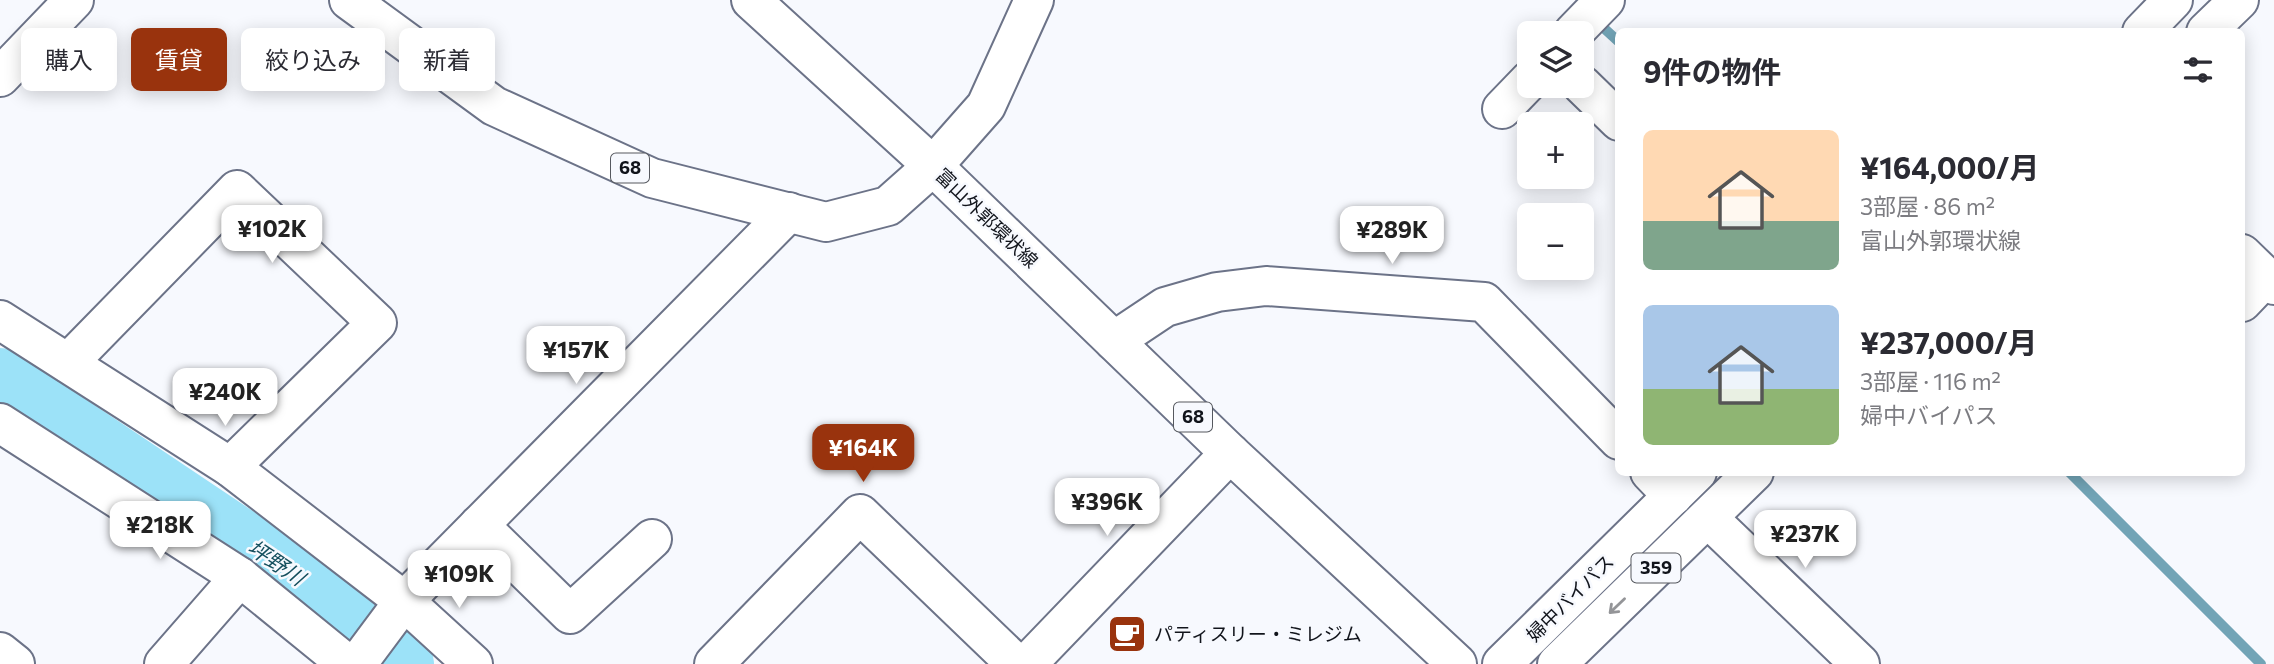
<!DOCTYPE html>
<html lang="ja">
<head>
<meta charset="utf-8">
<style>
  body { margin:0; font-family:Commissioner,"Noto Sans JP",sans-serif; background:#f7f7f7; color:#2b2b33; height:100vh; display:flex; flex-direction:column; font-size:26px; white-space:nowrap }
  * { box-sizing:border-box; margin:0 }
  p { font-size:23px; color:#7c7c81 }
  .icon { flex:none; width:38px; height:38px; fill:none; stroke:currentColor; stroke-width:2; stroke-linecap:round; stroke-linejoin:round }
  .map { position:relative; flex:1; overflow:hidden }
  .drawer { position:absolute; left:1615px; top:28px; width:630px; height:448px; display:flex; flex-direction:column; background:#fff; border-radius:10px; box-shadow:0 4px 18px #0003 }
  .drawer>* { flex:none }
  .banner { position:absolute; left:21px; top:28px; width:665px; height:63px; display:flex; gap:14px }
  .buttons { position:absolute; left:1517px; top:21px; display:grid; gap:14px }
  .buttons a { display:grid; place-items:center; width:77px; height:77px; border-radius:10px; background:#fff; box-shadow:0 4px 18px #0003; font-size:35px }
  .price { position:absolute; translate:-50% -60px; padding:0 16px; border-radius:14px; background:#fff; color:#222; font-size:23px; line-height:46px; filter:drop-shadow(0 2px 4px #0008) }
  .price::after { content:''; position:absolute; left:50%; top:42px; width:21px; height:16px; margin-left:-10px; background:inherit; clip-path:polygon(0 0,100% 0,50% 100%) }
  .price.selected { background:#99330d; color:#fff }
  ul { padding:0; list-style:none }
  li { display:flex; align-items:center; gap:21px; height:175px; padding:0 28px }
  li span { display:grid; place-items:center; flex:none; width:196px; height:140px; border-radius:10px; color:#555 }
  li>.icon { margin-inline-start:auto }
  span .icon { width:84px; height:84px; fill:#fffc; stroke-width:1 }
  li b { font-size:30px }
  h2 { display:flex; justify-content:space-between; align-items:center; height:84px; padding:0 28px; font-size:30px }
  .chip { padding:0 24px; border-radius:10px; background:#fff; box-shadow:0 4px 18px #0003; font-size:24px; line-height:63px }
  .chip.selected { background:#99330d; color:#fff }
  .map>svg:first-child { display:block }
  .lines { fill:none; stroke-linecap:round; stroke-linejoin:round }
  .stream { stroke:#72a4b6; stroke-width:10 }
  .river { stroke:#9ce2f8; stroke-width:60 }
  .minor-casing { stroke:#6c7388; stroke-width:42 }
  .major-casing { stroke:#6c7388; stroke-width:42 }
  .highway-casing { stroke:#6c7388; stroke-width:42 }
  .minor { stroke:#fff; stroke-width:38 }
  .major { stroke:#fff; stroke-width:38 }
  .highway { stroke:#fff; stroke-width:38 }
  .oneway { stroke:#949598 }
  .labels { text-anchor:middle; stroke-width:5; stroke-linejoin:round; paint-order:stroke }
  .shield { fill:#f7f9fe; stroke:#56595f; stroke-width:2 }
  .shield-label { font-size:18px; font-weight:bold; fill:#11141b }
  .street-label { font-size:19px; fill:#11141b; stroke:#f7f9fe }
  .poi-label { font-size:19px; fill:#11141b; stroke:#f7f9fe; text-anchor:start }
  .water-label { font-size:21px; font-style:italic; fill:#154f5e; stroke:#f7f9fe }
</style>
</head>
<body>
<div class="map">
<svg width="2274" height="664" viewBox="0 0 2274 664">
  <rect width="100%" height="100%" fill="#f7f9fe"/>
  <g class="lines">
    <!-- stream -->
    <g class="stream">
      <polyline points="1595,20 1619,42"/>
      <polyline points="2069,472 2261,664"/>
    </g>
    <!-- river -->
    <polyline class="river" points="0,378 311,586 404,664"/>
    <defs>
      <g id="minor">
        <polyline points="751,0 933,166 986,106 1034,0"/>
        <polyline points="1573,33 1605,0"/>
        <polyline points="0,77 74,0"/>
        <polyline points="1582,85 1619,121"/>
        <polyline points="1502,109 1530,80"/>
        <polyline points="2242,254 2274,285"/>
        <polyline points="2242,302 2266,277"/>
        <polyline points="0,320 230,467 404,601 473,664"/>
        <polyline points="1114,341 1165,307 1217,292 1266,286 1484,302 1619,440"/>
        <polyline points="68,363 237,190 377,323 230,467"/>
        <polyline points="0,423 240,577 347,664"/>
        <polyline points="1650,472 1673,496"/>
        <polyline points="1708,518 1860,664"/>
        <polyline points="479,525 570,614 652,539"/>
        <polyline points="0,652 15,664"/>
        <polyline points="164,664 240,577"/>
        <polyline points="357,664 404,601 789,212"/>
        <polyline points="714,664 860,514 1016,664"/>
        <polyline points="1027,664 1230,453"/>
      </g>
      <polyline id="major" points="349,0 494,106 652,178 826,222 888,206 933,166 1230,453 1457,664"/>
      <g id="highway">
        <polyline points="2142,32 2173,0"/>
        <polyline points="2206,32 2239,0"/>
        <polyline points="1502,664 1697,472"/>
        <polyline points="1557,664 1754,472"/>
      </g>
    </defs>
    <!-- minor casing -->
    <use href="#minor" class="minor-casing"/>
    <!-- major casing -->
    <use href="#major" class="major-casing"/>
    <!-- highway casing -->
    <use href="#highway" class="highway-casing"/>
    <!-- minor -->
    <use href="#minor" class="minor"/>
    <!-- major -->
    <use href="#major" class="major"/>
    <!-- highway -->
    <use href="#highway" class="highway"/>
  </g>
  <!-- one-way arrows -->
  <defs><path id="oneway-shaft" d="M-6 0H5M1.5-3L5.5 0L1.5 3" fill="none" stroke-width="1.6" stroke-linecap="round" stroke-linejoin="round" transform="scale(1.75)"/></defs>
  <use class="oneway" href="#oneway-shaft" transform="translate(1617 606) rotate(136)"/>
  <!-- icons -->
  <defs>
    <symbol id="cafe-square" viewBox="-11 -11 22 22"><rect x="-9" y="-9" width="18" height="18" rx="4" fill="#99330d" stroke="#f7f9fe"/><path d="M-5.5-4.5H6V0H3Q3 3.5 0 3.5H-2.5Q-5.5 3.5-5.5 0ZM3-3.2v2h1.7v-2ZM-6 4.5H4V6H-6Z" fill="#fff"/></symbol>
  </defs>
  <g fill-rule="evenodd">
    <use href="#cafe-square" x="1105" y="612" width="44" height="44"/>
  </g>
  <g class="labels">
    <!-- shield labels -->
    <g class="shield">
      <rect x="611" y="153.5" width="38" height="29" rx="5"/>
      <rect x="1174" y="402.5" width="38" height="29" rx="5"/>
      <rect x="1631.5" y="553.5" width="49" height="29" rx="5"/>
    </g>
    <g class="shield-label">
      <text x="630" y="174">68</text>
      <text x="1193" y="423">68</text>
      <text x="1656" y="574">359</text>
    </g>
    <!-- street labels -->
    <g class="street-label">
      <text transform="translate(987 218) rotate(44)" y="7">富山外郭環状線</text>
      <text transform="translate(1570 598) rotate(-45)" y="7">婦中バイパス</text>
    </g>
    <!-- poi labels -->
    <g class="poi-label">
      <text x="1154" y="641">パティスリー・ミレジム</text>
    </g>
    <!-- water labels -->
    <g class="water-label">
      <text transform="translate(276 563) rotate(34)" y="7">坪野川</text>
    </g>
  </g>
</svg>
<div class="buttons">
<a><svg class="icon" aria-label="layers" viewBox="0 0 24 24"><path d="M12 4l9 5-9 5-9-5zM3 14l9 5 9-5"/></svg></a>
<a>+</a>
<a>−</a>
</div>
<b class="price" style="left:272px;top:265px">¥102K</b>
<b class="price" style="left:1392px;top:266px">¥289K</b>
<b class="price" style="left:576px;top:386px">¥157K</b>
<b class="price" style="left:225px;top:428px">¥240K</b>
<b class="price selected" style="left:863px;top:484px">¥164K</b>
<b class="price" style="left:1107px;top:538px">¥396K</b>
<b class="price" style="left:160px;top:561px">¥218K</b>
<b class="price" style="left:1805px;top:570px">¥237K</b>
<b class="price" style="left:459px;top:610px">¥109K</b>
<div class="banner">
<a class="chip">購入</a>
<a class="chip selected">賃貸</a>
<a class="chip">絞り込み</a>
<a class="chip">新着</a>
</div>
<section class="drawer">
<h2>9件の物件<svg class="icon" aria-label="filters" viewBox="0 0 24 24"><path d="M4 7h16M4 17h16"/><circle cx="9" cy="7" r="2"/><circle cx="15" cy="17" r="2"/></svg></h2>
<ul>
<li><span style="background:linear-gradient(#ffd9b3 65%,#7fa58c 0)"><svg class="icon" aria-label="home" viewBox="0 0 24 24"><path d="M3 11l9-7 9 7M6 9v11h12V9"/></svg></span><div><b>¥164,000/月</b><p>3部屋 · 86 m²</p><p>富山外郭環状線</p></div></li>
<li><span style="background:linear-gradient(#a9c7e8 60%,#8fb573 0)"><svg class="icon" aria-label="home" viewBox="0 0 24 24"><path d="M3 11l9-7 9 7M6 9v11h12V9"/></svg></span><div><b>¥237,000/月</b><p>3部屋 · 116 m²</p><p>婦中バイパス</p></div></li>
</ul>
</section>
</div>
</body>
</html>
